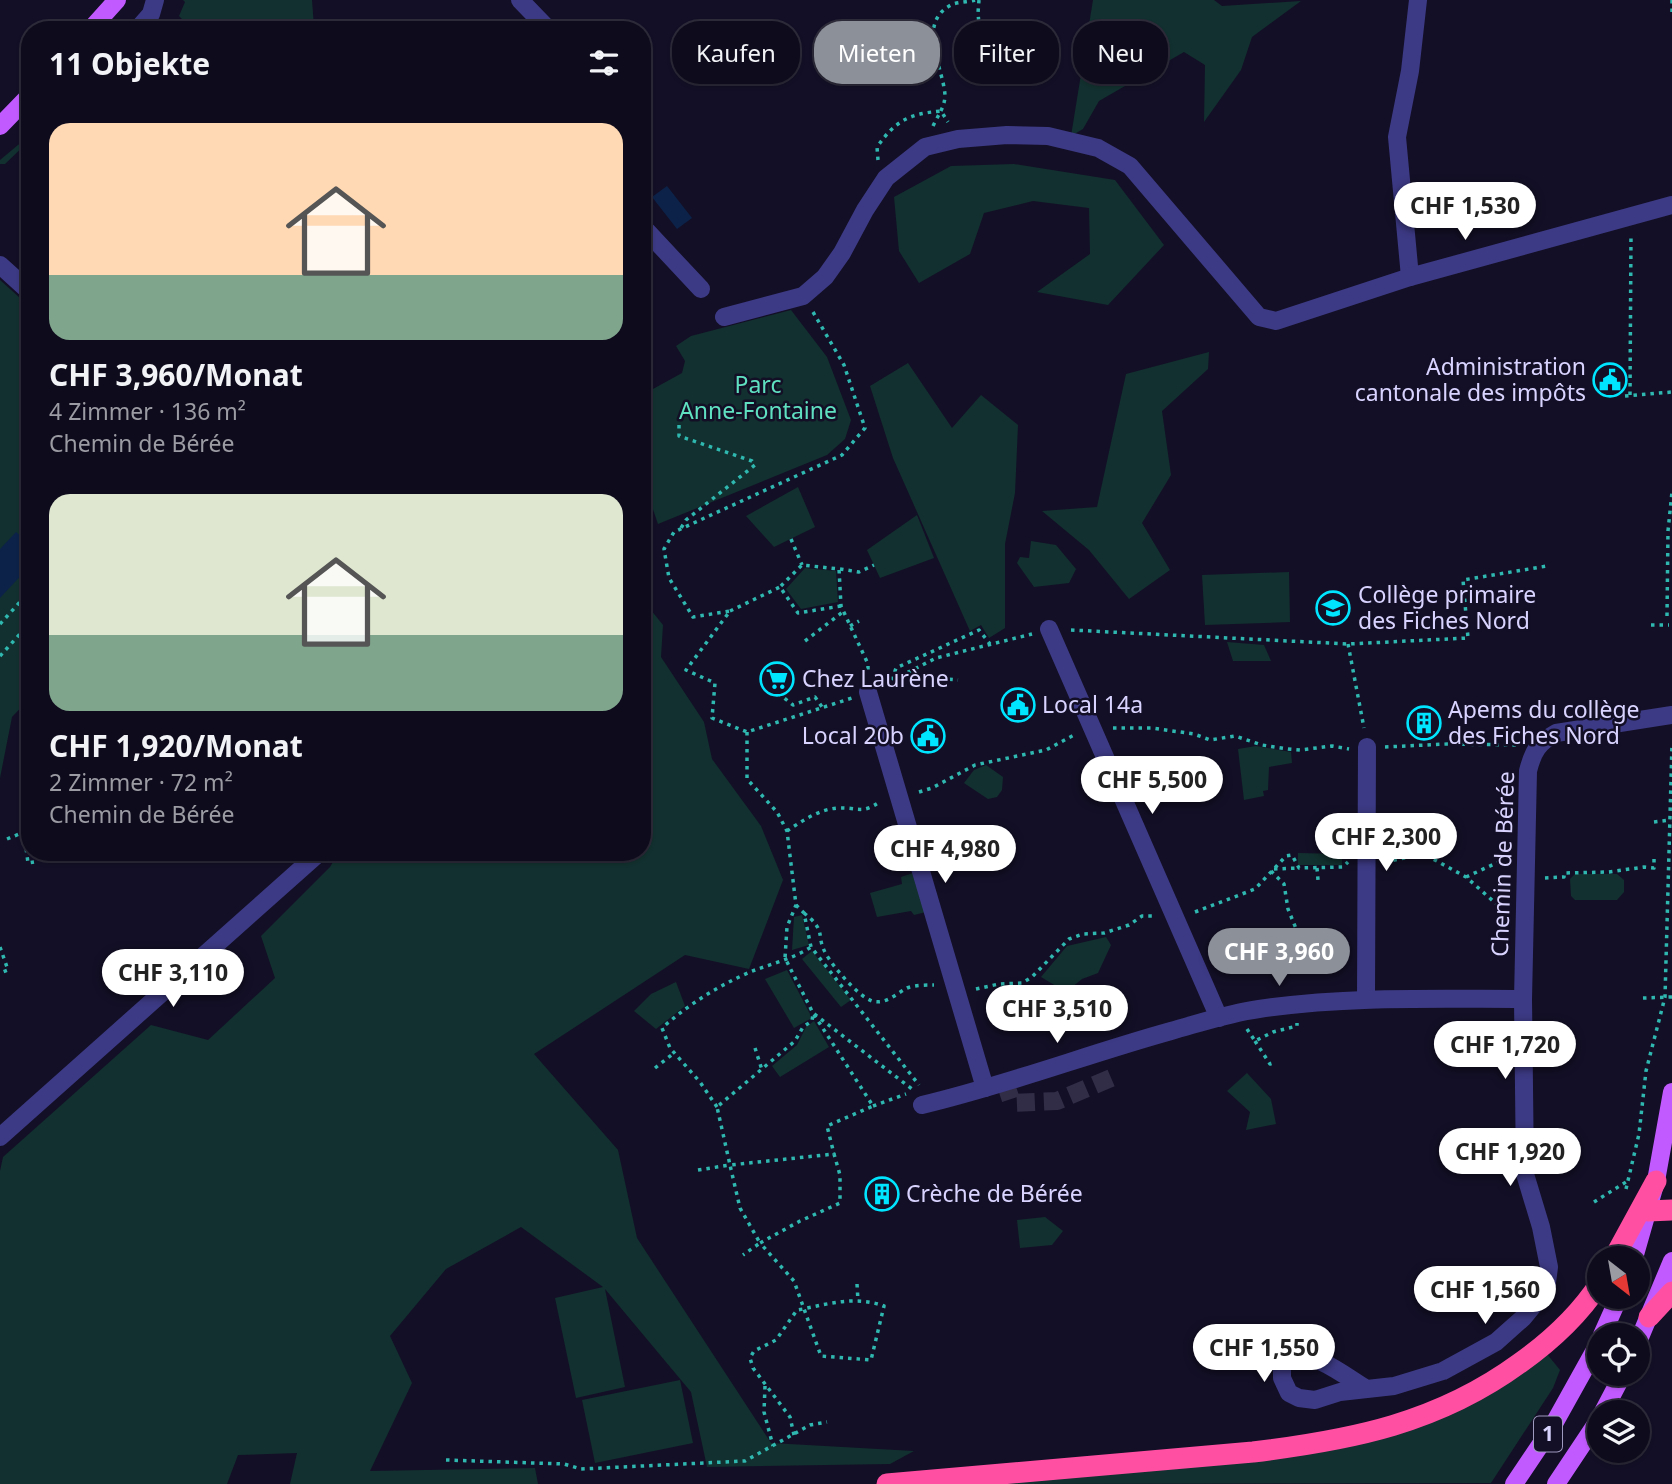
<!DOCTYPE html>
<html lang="de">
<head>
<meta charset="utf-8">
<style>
  body { margin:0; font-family:"Noto Sans",sans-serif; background:#171425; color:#f1f3f6; height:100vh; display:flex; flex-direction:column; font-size:26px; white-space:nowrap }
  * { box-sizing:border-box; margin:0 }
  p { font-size:23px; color:#9b9ba3 }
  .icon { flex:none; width:38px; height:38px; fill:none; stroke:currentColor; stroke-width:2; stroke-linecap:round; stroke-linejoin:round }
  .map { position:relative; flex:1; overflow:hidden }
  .drawer { position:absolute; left:21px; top:21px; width:630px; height:840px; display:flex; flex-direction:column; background:#0e0b1c; border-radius:28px; box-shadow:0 2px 5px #0004,0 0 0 2px #2e2b3b }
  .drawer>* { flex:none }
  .top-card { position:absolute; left:672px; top:21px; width:665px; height:63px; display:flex; gap:14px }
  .needle { width:46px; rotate:149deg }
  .tools { position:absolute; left:1587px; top:1246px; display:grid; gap:14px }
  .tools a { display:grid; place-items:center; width:63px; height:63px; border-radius:50%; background:#0e0b1c; box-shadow:0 2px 5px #0004,0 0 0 2px #2e2b3b; font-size:35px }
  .price { position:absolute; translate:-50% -60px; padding:0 16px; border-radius:24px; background:#fff; color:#222; font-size:23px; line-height:46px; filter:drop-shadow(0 2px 4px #0008) }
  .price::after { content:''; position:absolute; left:50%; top:42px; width:21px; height:16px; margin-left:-10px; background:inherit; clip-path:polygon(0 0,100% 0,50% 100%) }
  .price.on { background:#8c9099; color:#fff }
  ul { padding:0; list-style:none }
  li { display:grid; align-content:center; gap:14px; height:371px; padding:0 28px }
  li span { display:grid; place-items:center; height:217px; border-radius:21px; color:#555 }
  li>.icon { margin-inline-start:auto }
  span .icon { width:126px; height:126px; fill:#fffc; stroke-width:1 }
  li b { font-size:30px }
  h2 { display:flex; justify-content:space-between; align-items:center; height:84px; padding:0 28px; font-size:30px }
  .pill { padding:0 24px; border-radius:28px; background:#0e0b1c; box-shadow:0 2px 5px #0004,0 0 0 2px #2e2b3b; font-size:24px; line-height:63px }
  .pill.on { background:#8c9099; color:#fff }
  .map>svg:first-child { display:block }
  .green { fill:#12302f }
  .water { fill:#0c2248 }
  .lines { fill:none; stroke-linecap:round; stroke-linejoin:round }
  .minor-tunnel { stroke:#312d47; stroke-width:18; stroke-dasharray:18 9; stroke-linecap:butt }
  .path { stroke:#2fb8b0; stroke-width:3.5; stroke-dasharray:3.5 5; stroke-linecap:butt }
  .minor { stroke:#3d3a85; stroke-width:18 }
  .major { stroke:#c25bff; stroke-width:18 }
  .highway { stroke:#ff4fa3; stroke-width:21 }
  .labels { text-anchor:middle; stroke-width:5; stroke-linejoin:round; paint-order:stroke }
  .shield { fill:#130f26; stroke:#9e99be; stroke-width:2 }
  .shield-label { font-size:21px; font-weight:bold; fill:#d9d4ff }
  .poi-label { font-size:23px; fill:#d9d4ff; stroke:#130f26; text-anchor:start }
  .park-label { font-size:23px; fill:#5fe0c0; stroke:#130f26 }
  .street-label { font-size:23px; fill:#d9d4ff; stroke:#130f26 }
</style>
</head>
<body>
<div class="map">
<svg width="1672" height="1484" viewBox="0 0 1672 1484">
  <rect width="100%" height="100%" fill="#130f26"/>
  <!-- green -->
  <g class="green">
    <polygon points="183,0 312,0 314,27 312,30 193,30 179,16 185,2"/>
    <polygon points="1093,0 1214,0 1222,6 1301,1 1252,37 1241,70 1204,122 1205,65 1184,52 1099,101 1083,129 1071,136"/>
    <polygon points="30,135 30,140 5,164 0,164 0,160"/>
    <polygon points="1014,164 1115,180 1164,245 1108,305 1037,292 1090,254 1089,208 1033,201 984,213 970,254 919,283 899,251 894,197 951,166"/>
    <polygon points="0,280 30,307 30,698 12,717 0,778"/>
    <polygon points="791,310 827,357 851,420 845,439 827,455 658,524 642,477 642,395 682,373 685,361 676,346 691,336"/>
    <polygon points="1209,352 1208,369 1162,411 1171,475 1142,523 1170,570 1129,599 1089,550 1042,511 1097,507 1126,374"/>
    <polygon points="908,363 952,428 981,395 1018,425 1015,493 1005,544 1005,628 989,638 981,625 970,631 893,458 870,386"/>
    <polygon points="798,487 815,527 774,547 746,516"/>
    <polygon points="917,515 934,558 880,578 867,550"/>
    <polygon points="1031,541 1056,545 1076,569 1069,583 1034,587 1017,563 1020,557 1029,558"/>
    <polygon points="805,568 836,571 838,602 801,609 786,589"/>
    <polygon points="1289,572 1290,622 1205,625 1202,575"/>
    <polygon points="642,599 663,625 661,657 704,722 712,759 761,826 783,880 749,969 685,955 534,1054 618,1150 637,1238 771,1443 914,1451 890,1464 707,1467 691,1392 605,1289 625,1387 576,1398 555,1298 603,1287 521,1227 446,1269 390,1336 412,1383 370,1471 535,1468 538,1484 290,1484 297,1453 238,1455 227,1484 0,1484 0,1171 3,1157 151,1025 208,1040 275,978 261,936 330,867 339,852 642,852"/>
    <polygon points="1227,642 1264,645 1271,661 1233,661"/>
    <polygon points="1256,746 1291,752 1292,763 1269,767 1268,790 1263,791 1264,796 1244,800 1238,749"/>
    <polygon points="986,765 1003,777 1002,790 997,797 988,799 964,783 974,770"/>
    <polygon points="1298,853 1342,854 1342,865 1298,865"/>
    <polygon points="913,873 926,912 914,915 911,911 877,917 870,893 902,884 901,877"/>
    <polygon points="1575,874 1617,874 1624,880 1624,892 1617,900 1575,900 1571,896 1570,879"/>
    <polygon points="802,915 809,945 792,950 794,917"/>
    <polygon points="1106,937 1111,945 1098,973 1082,979 1066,992 1041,977 1067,946"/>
    <polygon points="812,951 851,1000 841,1007 802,959"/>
    <polygon points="787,970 810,1014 810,1019 794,1028 765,979"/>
    <polygon points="676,982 685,1006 656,1029 634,1011 651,994"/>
    <polygon points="814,1021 829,1047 780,1077 772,1066 797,1045 806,1027"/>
    <polygon points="1247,1073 1271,1099 1276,1124 1246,1130 1250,1112 1227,1091"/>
    <polygon points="1045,1217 1063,1231 1052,1245 1020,1248 1017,1220"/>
    <polygon points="1547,1354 1560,1370 1553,1388 1491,1483 991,1484 1315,1452"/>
    <polygon points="680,1380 693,1443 595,1463 582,1400"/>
  </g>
  <!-- water -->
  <g class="water">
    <polygon points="667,186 692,218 677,229 652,197"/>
    <polygon points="16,532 30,544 30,566 0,598 0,549"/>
  </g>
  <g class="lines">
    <!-- minor-tunnel -->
    <polyline class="minor-tunnel" points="1005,1082 1012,1103 1057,1101 1118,1075"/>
    <!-- path -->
    <g class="path">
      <polyline points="979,0 978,13 980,36"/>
      <polyline points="1672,0 1672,13"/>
      <polyline points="912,57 935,52"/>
      <path d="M933,126c5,-11 12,-19 12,-31 -2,-29 -30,-73 8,-91 6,-2 15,-2 22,-4"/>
      <path d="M878,160l-1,-13c19,-27 32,-33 64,-36l7,11"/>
      <polyline points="813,312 844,365 865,428 842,455 674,532 664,549 669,578 693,617 730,611 686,670 715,683 712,718 747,732 852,698"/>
      <polyline points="1630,395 1631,235"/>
      <polyline points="1625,396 1672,392"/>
      <polyline points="679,425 679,436 752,461 755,465 686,520 681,528"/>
      <polyline points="791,539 802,565"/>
      <polyline points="840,569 859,572 874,565"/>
      <polyline points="841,606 798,613 780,587 802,565 839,569 841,606 868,664 868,673"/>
      <polyline points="730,611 780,587"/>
      <polyline points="1667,616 1668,531 1672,492"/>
      <polyline points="0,624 30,591"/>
      <polyline points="1651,625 1669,625"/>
      <polyline points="850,626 859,621"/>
      <polyline points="1071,630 1348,644 1468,638 1463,580 1547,566"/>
      <polyline points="805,641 844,611"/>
      <polyline points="1348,644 1364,728"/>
      <polyline points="0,656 30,623"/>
      <polyline points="907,675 958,680"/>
      <polyline points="892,680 896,668 979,630 990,644"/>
      <polyline points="885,684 936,658 1032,634"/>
      <polyline points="778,693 793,705 815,697 822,707"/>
      <polyline points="1113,728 1152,728 1194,734 1210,740 1235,736 1262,745 1288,749 1300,750 1332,746 1349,749"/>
      <polyline points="747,732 747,779 777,812 787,831 796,905 787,927 785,958 813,1013 873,1106 827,1126 834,1154"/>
      <polyline points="1385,747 1447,744 1517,745"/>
      <polyline points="919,792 932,788 975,765 1046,750 1074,735"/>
      <polyline points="1654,822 1671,820"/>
      <path d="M787,831c15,-10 32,-22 51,-23 21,-1 23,7 43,-7"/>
      <polyline points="24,832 28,863 34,862"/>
      <polyline points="7,839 24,832 30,825"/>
      <polyline points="1385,862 1424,854 1466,877 1501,908"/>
      <polyline points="1317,868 1318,880"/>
      <polyline points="1274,869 1299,868"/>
      <polyline points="1271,871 1284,884 1288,909 1297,931 1293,949"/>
      <polyline points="1466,877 1503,860"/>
      <polyline points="1545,878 1564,877 1564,873 1609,872 1644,867 1654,868 1654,858"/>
      <polyline points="796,905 804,913 811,947 919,1085"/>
      <polyline points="1195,912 1255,889 1286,856 1292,855 1299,868 1343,867 1348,862"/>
      <path d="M804,913c24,19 11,22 22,41 8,14 32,42 46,47 14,4 25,-8 35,-13 8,-3 19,-3 27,-3"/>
      <polyline points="0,947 8,970 0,973"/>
      <polyline points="976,989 999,984 1022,983 1032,977 1069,939 1083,934 1104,933 1129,925 1142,916 1154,916"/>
      <polyline points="1643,998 1672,997"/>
      <polyline points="1247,1029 1255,1041 1273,1032 1297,1026 1297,1023"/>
      <polyline points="1255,1041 1270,1064 1276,1062"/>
      <polyline points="755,1048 762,1070"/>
      <polyline points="655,1068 674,1053"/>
      <polyline points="873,1106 906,1094"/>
      <path d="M717,1107l-17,-25 -30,-34 -8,-20c27,-24 56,-42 88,-56 20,-8 43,-13 61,-25"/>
      <polyline points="698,1170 730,1165 740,1208 760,1243 743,1255"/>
      <polyline points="1626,1189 1639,1134 1646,1071 1665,997 1672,744"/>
      <polyline points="1594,1202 1626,1182"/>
      <polyline points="857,1284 858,1301"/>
      <polyline points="765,1386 764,1412 773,1446"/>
      <path d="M794,1435l-4,-18 -37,-49 -3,-10 4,-7 22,-11 21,-30 6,-1c28,-6 54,-13 81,-3l-13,54 -50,-4 -27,-75 -34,-38 40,-22 40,-18v-28l-6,-21 -104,11 -13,-58 78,-66 8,-14 9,-6 1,-8 99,76"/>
      <polyline points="446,1460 564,1464 581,1469 745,1461 810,1425 827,1422"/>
    </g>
    <!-- minor -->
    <g class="minor">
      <polyline points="520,0 549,30"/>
      <polyline points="137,30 151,14 155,0"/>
      <polyline points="642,226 701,289"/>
      <polyline points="0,265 30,292"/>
      <polyline points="1410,277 1397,137 1410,71 1418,0"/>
      <polyline points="724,317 803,296 825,277 842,253 865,210 886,178 925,147 958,139 1007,135 1048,136 1098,148 1130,166 1259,317 1276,321 1410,277 1672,205"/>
      <polyline points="1049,629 1219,1018"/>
      <polyline points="868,692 985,1088"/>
      <polyline points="1366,999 1367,747"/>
      <path d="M922,1105c85,-20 166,-51 249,-74 29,-8 58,-18 88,-22 87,-13 176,-10 264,-10"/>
      <polyline points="0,1137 320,852"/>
      <path d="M1365,1388c-17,-10 -53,-39 -74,-31 -1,1 -7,7 -9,8v13l7,15 10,5 16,2 25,-8 54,-6 49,-15 53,-29 27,-24 23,-28 3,-23 -8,-40 -16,-53 -2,-175 5,-228c5,-20 10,-28 28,-38l116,-18"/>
    </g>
    <!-- major -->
    <g class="major">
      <polyline points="90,30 117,0"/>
      <polyline points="0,126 30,95"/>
      <polyline points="1634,1258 1656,1181 1672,1092"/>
      <polyline points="1602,1335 1619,1297"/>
      <polyline points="1638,1342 1672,1261"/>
      <polyline points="1603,1412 1623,1374"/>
      <polyline points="1514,1484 1551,1429 1600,1341"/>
      <polyline points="1556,1484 1600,1418"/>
    </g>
    <!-- highway -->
    <g class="highway">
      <polyline points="1648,1211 1672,1210"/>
      <polyline points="1614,1258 1656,1181"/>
      <polyline points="1649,1317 1672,1292"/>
      <path d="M887,1484l366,-32c99,-12 185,-29 267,-89 31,-22 59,-48 80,-80"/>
    </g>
  </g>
  <!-- icons -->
  <defs>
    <symbol id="civic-ring" viewBox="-11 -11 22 22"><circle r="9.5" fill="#130f26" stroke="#00e5ff" stroke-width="1.5"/><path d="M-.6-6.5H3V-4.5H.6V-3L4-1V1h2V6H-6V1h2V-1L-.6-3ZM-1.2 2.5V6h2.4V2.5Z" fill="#00e5ff"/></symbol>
    <symbol id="school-ring" viewBox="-11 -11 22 22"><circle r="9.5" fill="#130f26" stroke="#00e5ff" stroke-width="1.5"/><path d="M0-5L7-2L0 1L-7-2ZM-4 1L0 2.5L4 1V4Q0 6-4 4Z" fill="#00e5ff"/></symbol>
    <symbol id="supermarket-ring" viewBox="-11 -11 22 22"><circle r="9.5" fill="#130f26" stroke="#00e5ff" stroke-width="1.5"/><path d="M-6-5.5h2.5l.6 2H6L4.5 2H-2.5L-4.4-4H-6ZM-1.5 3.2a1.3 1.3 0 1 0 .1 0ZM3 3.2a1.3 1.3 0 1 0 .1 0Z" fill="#00e5ff"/></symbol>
    <symbol id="building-ring" viewBox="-11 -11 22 22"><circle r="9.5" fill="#130f26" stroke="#00e5ff" stroke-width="1.5"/><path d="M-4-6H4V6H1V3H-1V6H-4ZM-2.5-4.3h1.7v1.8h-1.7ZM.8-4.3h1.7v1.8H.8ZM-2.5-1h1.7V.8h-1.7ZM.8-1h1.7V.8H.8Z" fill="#00e5ff"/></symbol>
  </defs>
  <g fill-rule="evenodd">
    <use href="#civic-ring" x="1591" y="361" width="38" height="38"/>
    <use href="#school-ring" x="1314" y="589" width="38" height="38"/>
    <use href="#supermarket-ring" x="758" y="660" width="38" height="38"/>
    <use href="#civic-ring" x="999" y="686" width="38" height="38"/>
    <use href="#building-ring" x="1405" y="704" width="38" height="38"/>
    <use href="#civic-ring" x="909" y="717" width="38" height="38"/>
    <use href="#building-ring" x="863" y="1175" width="38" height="38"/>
  </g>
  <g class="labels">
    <!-- shield labels -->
    <rect class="shield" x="1534" y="1416.5" width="28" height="35" rx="5"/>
    <g class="shield-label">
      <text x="1548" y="1441">1</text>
    </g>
    <!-- poi labels -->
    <g class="poi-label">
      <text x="1586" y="375" text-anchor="end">Administration<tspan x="1586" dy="26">cantonale des impôts</tspan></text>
      <text x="1358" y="603">Collège primaire<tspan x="1358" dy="26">des Fiches Nord</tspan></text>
      <text x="802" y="687">Chez Laurène</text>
      <text x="1042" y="713">Local 14a</text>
      <text x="1448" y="718">Apems du collège<tspan x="1448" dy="26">des Fiches Nord</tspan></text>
      <text x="904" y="744" text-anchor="end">Local 20b</text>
      <text x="906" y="1202">Crèche de Bérée</text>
    </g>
    <!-- park labels -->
    <g class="park-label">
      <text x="758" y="393">Parc<tspan x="758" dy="26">Anne-Fontaine</tspan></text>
    </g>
    <!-- street labels -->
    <g class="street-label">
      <text transform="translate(1503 864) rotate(-88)" y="8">Chemin de Bérée</text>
    </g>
  </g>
</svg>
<div class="tools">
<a><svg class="needle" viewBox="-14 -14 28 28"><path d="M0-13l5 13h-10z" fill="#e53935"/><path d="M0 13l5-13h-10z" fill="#9b9ba3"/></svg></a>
<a><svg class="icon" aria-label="locate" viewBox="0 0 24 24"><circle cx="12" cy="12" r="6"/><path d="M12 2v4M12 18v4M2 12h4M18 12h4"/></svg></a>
<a><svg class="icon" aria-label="layers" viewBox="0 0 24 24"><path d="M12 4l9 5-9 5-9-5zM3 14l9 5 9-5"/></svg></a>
</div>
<b class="price" style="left:1465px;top:242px">CHF 1,530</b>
<b class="price" style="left:1152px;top:816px">CHF 5,500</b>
<b class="price" style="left:1386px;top:873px">CHF 2,300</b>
<b class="price" style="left:945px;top:885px">CHF 4,980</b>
<b class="price on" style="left:1279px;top:988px">CHF 3,960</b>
<b class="price" style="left:173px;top:1009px">CHF 3,110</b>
<b class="price" style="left:1057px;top:1045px">CHF 3,510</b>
<b class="price" style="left:1505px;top:1081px">CHF 1,720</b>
<b class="price" style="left:1510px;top:1188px">CHF 1,920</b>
<b class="price" style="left:1485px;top:1326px">CHF 1,560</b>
<b class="price" style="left:1264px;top:1384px">CHF 1,550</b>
<div class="top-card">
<a class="pill">Kaufen</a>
<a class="pill on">Mieten</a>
<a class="pill">Filter</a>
<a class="pill">Neu</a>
</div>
<section class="drawer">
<h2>11 Objekte<svg class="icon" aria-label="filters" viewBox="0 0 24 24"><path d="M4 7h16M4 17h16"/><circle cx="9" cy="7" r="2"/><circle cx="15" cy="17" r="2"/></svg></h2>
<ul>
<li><span style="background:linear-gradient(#ffd9b3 70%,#7fa58c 0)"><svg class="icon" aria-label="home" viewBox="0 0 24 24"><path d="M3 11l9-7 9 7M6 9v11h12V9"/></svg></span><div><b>CHF 3,960/Monat</b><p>4 Zimmer · 136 m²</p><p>Chemin de Bérée</p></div></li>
<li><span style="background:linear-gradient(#dfe7d0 65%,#7fa58c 0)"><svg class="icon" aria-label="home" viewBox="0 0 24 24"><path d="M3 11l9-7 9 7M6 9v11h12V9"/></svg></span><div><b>CHF 1,920/Monat</b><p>2 Zimmer · 72 m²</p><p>Chemin de Bérée</p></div></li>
</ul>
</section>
</div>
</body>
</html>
